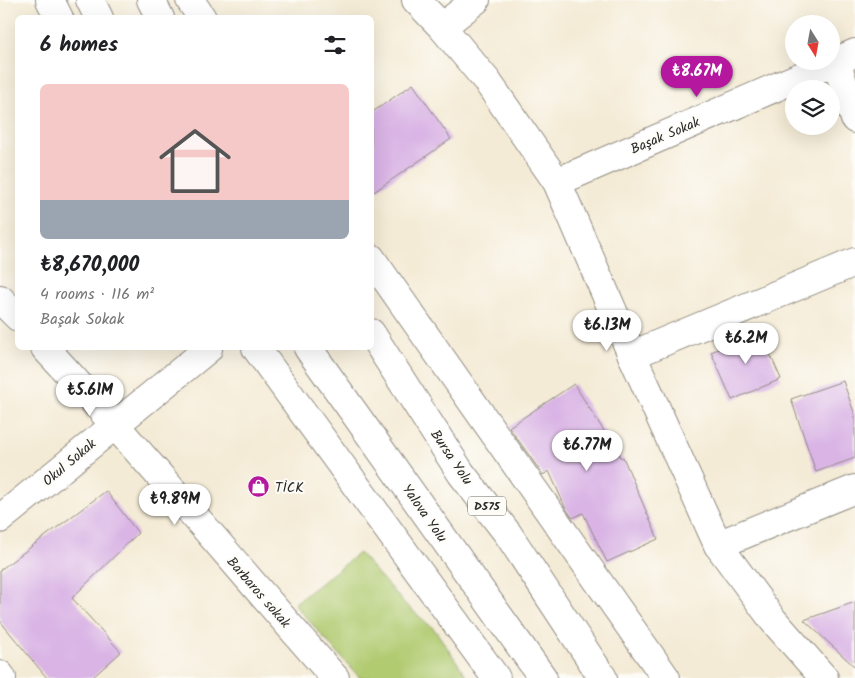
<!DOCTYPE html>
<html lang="en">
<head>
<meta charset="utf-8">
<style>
  body { margin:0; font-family:Kalam,sans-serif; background:#f2f2f2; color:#202124; height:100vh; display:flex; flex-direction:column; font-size:19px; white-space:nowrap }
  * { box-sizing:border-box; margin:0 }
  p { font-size:16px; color:#757577 }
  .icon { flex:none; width:28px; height:28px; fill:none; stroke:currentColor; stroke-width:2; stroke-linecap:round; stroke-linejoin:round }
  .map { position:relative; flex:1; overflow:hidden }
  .side { position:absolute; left:15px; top:15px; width:359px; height:335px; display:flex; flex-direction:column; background:#fff; border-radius:8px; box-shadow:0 5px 20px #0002 }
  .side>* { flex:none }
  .needle { width:32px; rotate:169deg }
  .fabs { position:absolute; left:785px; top:15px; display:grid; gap:10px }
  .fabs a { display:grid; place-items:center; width:55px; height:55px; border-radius:50%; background:#fff; box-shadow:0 5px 20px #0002; font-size:25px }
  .price { position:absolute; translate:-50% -42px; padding:0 11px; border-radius:18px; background:#fff; color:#222; font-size:16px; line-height:32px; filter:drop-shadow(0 1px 2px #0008) }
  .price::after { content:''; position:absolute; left:50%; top:30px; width:15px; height:11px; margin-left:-8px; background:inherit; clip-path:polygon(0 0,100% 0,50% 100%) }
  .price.current { background:#b5179e; color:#fff }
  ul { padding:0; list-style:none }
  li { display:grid; align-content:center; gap:10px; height:265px; padding:0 25px }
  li+li { border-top:1px solid #e0e0e0 }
  li span { display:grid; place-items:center; height:155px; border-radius:8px; color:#555 }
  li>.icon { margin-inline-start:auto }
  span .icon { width:90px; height:90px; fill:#fffc; stroke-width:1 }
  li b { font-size:21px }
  h2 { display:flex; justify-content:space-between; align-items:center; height:60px; padding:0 25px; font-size:21px }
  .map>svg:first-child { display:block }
  .green { fill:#b1cb71; stroke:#6e7b4e }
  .building { fill:#d9b4e5 }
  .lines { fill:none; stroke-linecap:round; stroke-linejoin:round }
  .minor-casing { stroke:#908b80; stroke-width:30 }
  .highway-casing { stroke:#908b80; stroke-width:30 }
  .minor { stroke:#fff; stroke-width:28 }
  .highway { stroke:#fff; stroke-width:28 }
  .labels { text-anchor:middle; stroke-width:4; stroke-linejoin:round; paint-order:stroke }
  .shield { fill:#fdfcf7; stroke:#6a6a68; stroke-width:1 }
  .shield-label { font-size:12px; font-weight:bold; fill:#2b2b2b }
  .street-label { font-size:14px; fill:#2b2b2b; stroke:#fdfcf7 }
  .poi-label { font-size:14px; fill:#2b2b2b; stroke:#fdfcf7; text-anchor:start }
</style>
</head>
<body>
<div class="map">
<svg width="855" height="678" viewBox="0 0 855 678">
  <rect width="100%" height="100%" fill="#fdfcf7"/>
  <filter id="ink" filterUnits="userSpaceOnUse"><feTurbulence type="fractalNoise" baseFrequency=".02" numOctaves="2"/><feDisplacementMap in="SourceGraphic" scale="10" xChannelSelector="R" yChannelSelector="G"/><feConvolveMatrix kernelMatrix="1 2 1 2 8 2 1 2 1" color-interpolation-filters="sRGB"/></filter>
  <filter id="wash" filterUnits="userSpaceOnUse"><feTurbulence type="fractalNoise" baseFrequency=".0096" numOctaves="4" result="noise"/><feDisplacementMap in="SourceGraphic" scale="20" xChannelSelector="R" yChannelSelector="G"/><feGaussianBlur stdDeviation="1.12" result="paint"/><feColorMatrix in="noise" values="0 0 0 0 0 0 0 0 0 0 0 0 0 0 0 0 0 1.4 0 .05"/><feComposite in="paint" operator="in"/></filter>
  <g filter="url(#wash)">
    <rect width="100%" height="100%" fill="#f4ebd6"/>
    <!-- green -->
    <polygon class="green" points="359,553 405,604 435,630 468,678 360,678 294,604"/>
    <g id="blocks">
      <!-- building -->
      <g class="building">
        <polygon points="413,84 451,139 371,194 371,113"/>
        <polygon points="760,331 781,379 732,400 711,352"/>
        <polygon points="843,381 855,415 855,458 816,472 791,399"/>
        <polygon points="574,384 621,458 623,457 658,539 607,562 583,513 573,518 566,509 549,471 543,475 509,427"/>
        <polygon points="106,491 138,533 72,598 121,652 92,678 47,678 0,621 0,570"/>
        <polygon points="855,602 855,667 804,620"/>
      </g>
    </g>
  </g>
  <g filter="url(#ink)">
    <use href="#blocks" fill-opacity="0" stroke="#908b80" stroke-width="1"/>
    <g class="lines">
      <defs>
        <g id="minor">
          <polyline points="416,0 442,27 487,81 557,182 632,355 718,545 773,620 824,678"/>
          <polyline points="442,27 476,0"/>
          <polyline points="836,61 855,119"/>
          <polyline points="557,182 855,53"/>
          <polyline points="0,299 18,317"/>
          <path d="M45,348c100,107 193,220 290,330"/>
          <polyline points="632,355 855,262"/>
          <polyline points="0,519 208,349"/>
          <polyline points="718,545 855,489"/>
          <polyline points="0,675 2,678"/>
        </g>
        <g id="highway">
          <polyline points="50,0 59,18"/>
          <polyline points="90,0 99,18"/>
          <polyline points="151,0 160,18"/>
          <polyline points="190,0 202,18"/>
          <polyline points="371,258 666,678"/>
          <polyline points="371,333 461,473 508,534 603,678"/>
          <polyline points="256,348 496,678"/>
          <polyline points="308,348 543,678"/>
        </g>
      </defs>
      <!-- minor casing -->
      <use href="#minor" class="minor-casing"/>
      <!-- highway casing -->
      <use href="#highway" class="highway-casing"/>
      <!-- minor -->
      <use href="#minor" class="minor"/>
      <!-- highway -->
      <use href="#highway" class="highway"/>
    </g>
  </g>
  <!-- icons -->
  <defs>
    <symbol id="shop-disc" viewBox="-11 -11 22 22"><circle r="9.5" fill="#b5179e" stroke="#fdfcf7"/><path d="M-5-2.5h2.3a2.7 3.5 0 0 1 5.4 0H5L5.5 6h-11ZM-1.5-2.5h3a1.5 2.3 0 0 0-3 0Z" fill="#fff"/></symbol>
  </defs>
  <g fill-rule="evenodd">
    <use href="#shop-disc" x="246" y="474" width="25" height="25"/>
  </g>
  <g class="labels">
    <!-- shield labels -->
    <rect class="shield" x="468" y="496.5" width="38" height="19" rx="4"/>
    <g class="shield-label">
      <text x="487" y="510">D575</text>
    </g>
    <!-- street labels -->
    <g class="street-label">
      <text transform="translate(665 135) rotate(-23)" y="5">Başak Sokak</text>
      <text transform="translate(452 457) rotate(56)" y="5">Bursa Yolu</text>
      <text transform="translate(69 462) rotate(-40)" y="5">Okul Sokak</text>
      <text transform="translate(425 513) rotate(55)" y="5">Yalova Yolu</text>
      <text transform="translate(259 592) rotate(49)" y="5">Barbaros sokak</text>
    </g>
    <!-- poi labels -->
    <g class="poi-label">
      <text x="275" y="492">TİCK</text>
    </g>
  </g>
</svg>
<div class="fabs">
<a><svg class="needle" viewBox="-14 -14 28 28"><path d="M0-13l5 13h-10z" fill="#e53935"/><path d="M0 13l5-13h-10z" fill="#757577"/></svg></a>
<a><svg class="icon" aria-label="layers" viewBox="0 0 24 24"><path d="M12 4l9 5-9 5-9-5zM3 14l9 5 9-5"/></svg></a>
</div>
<b class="price current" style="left:697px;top:98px">₺8.67M</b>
<b class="price" style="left:607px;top:352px">₺6.13M</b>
<b class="price" style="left:746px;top:365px">₺6.2M</b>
<b class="price" style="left:90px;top:417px">₺5.61M</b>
<b class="price" style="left:587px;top:472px">₺6.77M</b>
<b class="price" style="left:175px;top:526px">₺9.89M</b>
<section class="side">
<h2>6 homes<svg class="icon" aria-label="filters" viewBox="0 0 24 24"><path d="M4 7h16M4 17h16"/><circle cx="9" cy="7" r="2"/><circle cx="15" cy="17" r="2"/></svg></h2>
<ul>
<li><span style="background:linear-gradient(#f6c9c9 75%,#9aa5b1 0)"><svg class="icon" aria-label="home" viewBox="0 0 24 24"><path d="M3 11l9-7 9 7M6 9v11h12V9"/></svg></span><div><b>₺8,670,000</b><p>4 rooms · 116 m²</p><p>Başak Sokak</p></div></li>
</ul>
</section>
</div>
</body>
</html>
